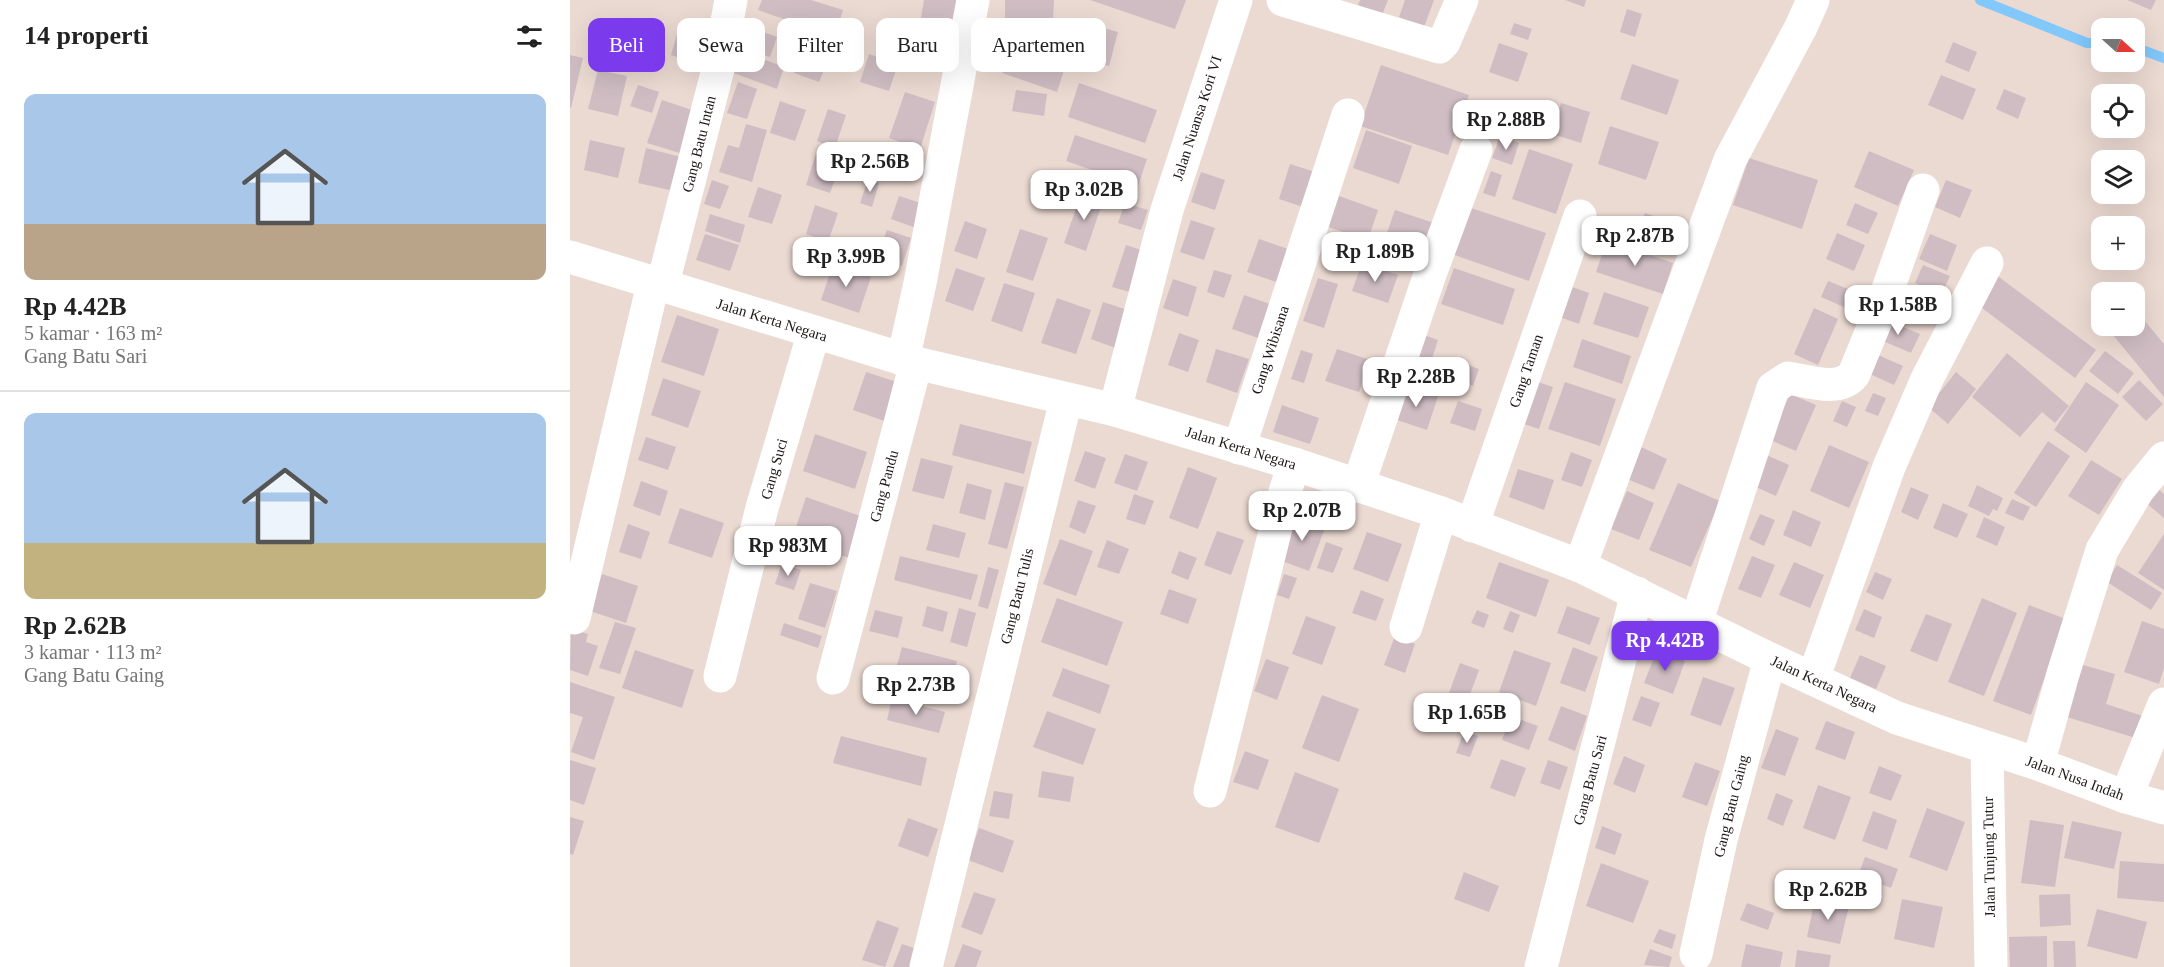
<!DOCTYPE html>
<html lang="id">
<head>
<meta charset="utf-8">
<style>
  body { margin:0; font-family:"Times New Roman",serif; background:#f2f2f2; color:#222; height:100vh; display:flex; flex-direction:column; font-size:22px; white-space:nowrap }
  * { box-sizing:border-box; margin:0 }
  p { font-size:20px; color:#767676 }
  .icon { flex:none; width:33px; height:33px; fill:none; stroke:currentColor; stroke-width:2; stroke-linecap:round; stroke-linejoin:round }
  .map { position:relative; flex:1; overflow:hidden }
  .side { display:flex; flex-direction:column; background:#fff; width:570px }
  .side>* { flex:none }
  .guide { position:absolute; left:18px; top:18px; width:570px; height:54px; display:flex; gap:12px }
  .needle { width:39px; rotate:111deg }
  .tools { position:absolute; left:1521px; top:18px; display:grid; gap:12px }
  .tools a { display:grid; place-items:center; width:54px; height:54px; border-radius:12px; background:#fff; box-shadow:0 6px 24px #0002; font-size:30px }
  .price { position:absolute; translate:-50% -51px; padding:0 14px; border-radius:12px; background:#fff; color:#222; font-size:20px; line-height:39px; filter:drop-shadow(0 2px 3px #0008) }
  .price::after { content:''; position:absolute; left:50%; top:36px; width:18px; height:14px; margin-left:-9px; background:inherit; clip-path:polygon(0 0,100% 0,50% 100%) }
  .price.on { background:#7c3aed; color:#fff }
  ul { padding:0; list-style:none }
  li { display:grid; align-content:center; gap:12px; height:318px; padding:0 24px }
  li+li { border-top:2px solid #e0e0e0 }
  li span { display:grid; place-items:center; height:186px; border-radius:12px; color:#555 }
  li>.icon { margin-inline-start:auto }
  span .icon { width:108px; height:108px; fill:#fffc; stroke-width:1 }
  li b { font-size:26px }
  h2 { display:flex; justify-content:space-between; align-items:center; height:72px; padding:0 24px; font-size:26px }
  .tag { padding:0 21px; border-radius:12px; background:#fff; box-shadow:0 6px 24px #0002; font-size:21px; line-height:54px }
  .tag.on { background:#7c3aed; color:#fff }
  main { display:flex; flex:1; min-height:0 }
  .map>svg:first-child { display:block }
  .lines { fill:none; stroke-linecap:round; stroke-linejoin:round }
  .stream { stroke:#82c8fb; stroke-width:10 }
  .building { fill:#cfbdc3 }
  .minor { stroke:#fff; stroke-width:33 }
  .labels { text-anchor:middle; stroke-width:4.5; stroke-linejoin:round; paint-order:stroke }
  .street-label { font-size:15px; fill:#1e1816; stroke:#fff }
</style>
</head>
<body>
<main>
<section class="side">
<h2>14 properti<svg class="icon" aria-label="filters" viewBox="0 0 24 24"><path d="M4 7h16M4 17h16"/><circle cx="9" cy="7" r="2"/><circle cx="15" cy="17" r="2"/></svg></h2>
<ul>
<li><span style="background:linear-gradient(#a9c7e8 70%,#b9a48a 0)"><svg class="icon" aria-label="home" viewBox="0 0 24 24"><path d="M3 11l9-7 9 7M6 9v11h12V9"/></svg></span><div><b>Rp 4.42B</b><p>5 kamar · 163 m²</p><p>Gang Batu Sari</p></div></li>
<li><span style="background:linear-gradient(#a9c7e8 70%,#c2b280 0)"><svg class="icon" aria-label="home" viewBox="0 0 24 24"><path d="M3 11l9-7 9 7M6 9v11h12V9"/></svg></span><div><b>Rp 2.62B</b><p>3 kamar · 113 m²</p><p>Gang Batu Gaing</p></div></li>
</ul>
</section>
<div class="map">
<svg width="1594" height="967" viewBox="0 0 1594 967">
  <rect width="100%" height="100%" fill="#ebdad2"/>
  <g class="lines">
    <!-- stream -->
    <g class="stream">
      <polyline points="1410,0 1517,43 1532,43"/>
      <polyline points="1564,47 1594,58"/>
    </g>
  </g>
  <!-- building -->
  <g class="building">
    <polygon points="192,0 241,0 273,10 267,29 234,18 231,25 188,10"/>
    <polygon points="354,0 392,0 384,55 346,48"/>
    <polygon points="435,0 484,0 483,20 435,19"/>
    <polygon points="520,0 616,0 605,29"/>
    <polygon points="790,0 818,0 812,15 788,5"/>
    <polygon points="835,0 864,0 854,27 829,17"/>
    <polygon points="995,0 1016,0 1014,7"/>
    <polygon points="1557,0 1586,0 1581,10"/>
    <polygon points="1057,9 1072,14 1065,37 1050,32"/>
    <polygon points="944,23 962,29 958,40 940,34"/>
    <polygon points="524,25 548,32 539,66 514,60"/>
    <polygon points="109,27 123,32 115,60 101,55"/>
    <polygon points="188,30 207,37 200,57 181,51"/>
    <polygon points="442,42 497,61 487,92 432,73"/>
    <polygon points="1383,42 1407,52 1399,72 1375,62"/>
    <polygon points="929,43 958,53 948,82 919,72"/>
    <polygon points="235,45 260,55 249,82 224,73"/>
    <polygon points="169,50 214,67 207,89 161,72"/>
    <polygon points="299,54 328,64 319,91 290,82"/>
    <polygon points="0,55 13,58 1,108 0,108"/>
    <polygon points="1062,64 1109,80 1097,115 1050,99"/>
    <polygon points="811,65 899,95 878,155 790,126"/>
    <polygon points="28,70 57,76 48,116 18,109"/>
    <polygon points="1371,75 1406,89 1393,120 1358,105"/>
    <polygon points="168,82 187,89 177,119 157,113"/>
    <polygon points="509,83 587,110 575,143 498,117"/>
    <polygon points="68,85 89,92 82,113 60,106"/>
    <polygon points="1434,89 1456,98 1448,119 1426,109"/>
    <polygon points="446,90 477,94 474,116 442,111"/>
    <polygon points="335,92 365,102 350,149 319,138"/>
    <polygon points="92,100 128,112 113,154 77,143"/>
    <polygon points="210,101 236,110 225,141 200,133"/>
    <polygon points="991,103 1020,112 1011,143 982,134"/>
    <polygon points="258,109 276,115 265,148 247,141"/>
    <polygon points="176,124 197,130 182,182 149,172 158,145 169,148"/>
    <polygon points="1040,126 1089,142 1076,180 1028,164"/>
    <polygon points="796,130 842,146 829,184 783,168"/>
    <polygon points="505,135 577,159 568,186 496,161"/>
    <polygon points="930,136 949,143 942,165 922,158"/>
    <polygon points="20,140 55,148 48,178 14,170"/>
    <polygon points="76,148 111,157 104,191 68,183"/>
    <polygon points="959,149 1003,164 986,214 942,199"/>
    <polygon points="1299,151 1344,170 1328,206 1284,187"/>
    <polygon points="246,154 271,162 260,193 236,185"/>
    <polygon points="1179,158 1248,180 1232,229 1163,205"/>
    <polygon points="720,164 745,172 733,207 709,199"/>
    <polygon points="921,171 932,175 925,197 913,193"/>
    <polygon points="631,172 655,180 645,210 621,202"/>
    <polygon points="142,180 159,186 150,209 134,204"/>
    <polygon points="298,180 309,183 302,207 290,203"/>
    <polygon points="1376,180 1402,190 1390,218 1365,207"/>
    <polygon points="188,187 212,195 202,224 178,217"/>
    <polygon points="512,191 534,198 516,251 494,243"/>
    <polygon points="329,196 357,205 349,229 321,219"/>
    <polygon points="769,196 808,210 798,240 758,227"/>
    <polygon points="555,203 578,210 571,230 548,223"/>
    <polygon points="1285,203 1308,213 1298,234 1276,225"/>
    <polygon points="245,205 268,213 258,242 236,234"/>
    <polygon points="892,205 976,233 959,281 876,252"/>
    <polygon points="825,210 864,223 853,258 813,244"/>
    <polygon points="1075,213 1108,224 1101,245 1067,234"/>
    <polygon points="140,214 175,225 170,243 135,231"/>
    <polygon points="621,220 645,228 634,260 610,252"/>
    <polygon points="395,221 417,229 407,259 384,251"/>
    <polygon points="450,229 478,238 463,281 436,272"/>
    <polygon points="317,230 341,238 332,266 307,258"/>
    <polygon points="1267,233 1295,245 1284,271 1256,259"/>
    <polygon points="135,234 169,245 160,271 126,260"/>
    <polygon points="1360,234 1387,245 1377,271 1349,259"/>
    <polygon points="689,239 724,251 712,284 677,272"/>
    <polygon points="1037,240 1103,263 1093,294 1026,272"/>
    <polygon points="556,245 574,251 560,292 542,287"/>
    <polygon points="792,263 828,275 818,303 782,291"/>
    <polygon points="263,264 301,277 289,313 251,300"/>
    <polygon points="1353,265 1380,276 1371,295 1345,283"/>
    <polygon points="386,268 415,278 403,311 375,301"/>
    <polygon points="884,268 945,289 933,325 871,304"/>
    <polygon points="644,270 662,275 654,298 637,292"/>
    <polygon points="1425,274 1526,350 1505,378 1404,302"/>
    <polygon points="748,278 768,284 754,328 733,321"/>
    <polygon points="603,279 627,287 618,317 593,308"/>
    <polygon points="1258,281 1290,294 1283,311 1251,297"/>
    <polygon points="434,283 465,293 452,332 421,321"/>
    <polygon points="997,285 1019,293 1009,324 987,316"/>
    <polygon points="1323,286 1362,299 1353,320 1314,303"/>
    <polygon points="1034,292 1079,307 1068,338 1023,324"/>
    <polygon points="674,295 703,305 691,339 662,329"/>
    <polygon points="487,298 521,310 506,354 471,343"/>
    <polygon points="533,302 561,311 548,349 521,339"/>
    <polygon points="1244,308 1268,319 1248,365 1224,354"/>
    <polygon points="1569,314 1594,344 1594,397 1543,335 1554,326 1564,326 1564,317"/>
    <polygon points="107,315 149,329 134,376 91,362"/>
    <polygon points="1314,319 1350,334 1341,353 1306,338"/>
    <polygon points="609,333 629,340 618,372 598,365"/>
    <polygon points="851,334 868,340 858,371 840,365"/>
    <polygon points="1012,339 1061,356 1052,384 1003,367"/>
    <polygon points="646,349 679,359 667,393 636,382"/>
    <polygon points="767,349 800,360 789,392 755,381"/>
    <polygon points="731,350 743,354 734,383 721,379"/>
    <polygon points="1297,350 1333,366 1324,385 1289,369"/>
    <polygon points="1535,351 1564,373 1548,394 1519,371"/>
    <polygon points="1437,353 1499,406 1485,423 1472,412 1450,437 1402,397"/>
    <polygon points="884,360 909,369 903,386 878,377"/>
    <polygon points="296,372 333,384 320,423 283,410"/>
    <polygon points="1386,372 1406,389 1378,424 1358,407"/>
    <polygon points="93,378 131,391 118,428 81,415"/>
    <polygon points="956,378 983,387 969,429 942,420"/>
    <polygon points="1569,380 1593,404 1576,421 1552,397"/>
    <polygon points="995,382 1046,399 1030,446 978,429"/>
    <polygon points="1516,382 1549,405 1516,453 1484,430"/>
    <polygon points="836,385 868,396 857,430 824,419"/>
    <polygon points="1303,393 1316,398 1308,416 1295,411"/>
    <polygon points="1220,394 1246,405 1226,451 1200,440"/>
    <polygon points="888,401 912,409 905,431 880,423"/>
    <polygon points="1272,401 1286,407 1277,427 1263,421"/>
    <polygon points="712,405 749,418 740,444 703,432"/>
    <polygon points="390,424 462,442 454,474 382,455"/>
    <polygon points="245,434 297,452 285,489 233,471"/>
    <polygon points="76,437 106,447 98,470 68,460"/>
    <polygon points="1478,441 1500,456 1466,507 1444,493"/>
    <polygon points="1259,445 1299,462 1279,508 1240,491"/>
    <polygon points="1071,447 1097,459 1084,490 1057,479"/>
    <polygon points="515,451 536,458 525,489 504,481"/>
    <polygon points="1001,452 1022,460 1012,487 991,480"/>
    <polygon points="1192,453 1219,465 1206,496 1179,484"/>
    <polygon points="555,454 578,462 567,491 544,483"/>
    <polygon points="351,458 383,466 374,499 342,491"/>
    <polygon points="1521,460 1552,479 1529,515 1498,496"/>
    <polygon points="618,467 647,478 628,529 599,518"/>
    <polygon points="948,469 984,480 974,510 939,497"/>
    <polygon points="71,481 98,491 90,516 63,506"/>
    <polygon points="435,482 454,487 437,549 418,544"/>
    <polygon points="397,483 422,490 415,520 389,513"/>
    <polygon points="1108,483 1150,501 1121,567 1079,550"/>
    <polygon points="1581,483 1594,494 1594,518 1569,497"/>
    <polygon points="1407,485 1433,498 1427,511 1423,509 1419,516 1398,506"/>
    <polygon points="1341,487 1359,495 1348,520 1331,512"/>
    <polygon points="1057,491 1084,503 1069,540 1041,529"/>
    <polygon points="564,494 584,501 575,525 556,519"/>
    <polygon points="236,497 296,518 282,559 222,539"/>
    <polygon points="1442,499 1460,507 1453,521 1435,513"/>
    <polygon points="508,500 526,506 515,534 499,527"/>
    <polygon points="1373,503 1398,514 1387,538 1363,528"/>
    <polygon points="110,508 154,523 142,558 98,543"/>
    <polygon points="1223,510 1251,522 1241,547 1213,535"/>
    <polygon points="726,514 756,525 739,571 709,560"/>
    <polygon points="1190,514 1205,520 1194,546 1179,539"/>
    <polygon points="1414,517 1435,527 1427,546 1406,537"/>
    <polygon points="58,524 80,532 71,559 49,552"/>
    <polygon points="363,524 396,533 389,558 356,550"/>
    <polygon points="647,531 674,540 661,575 634,565"/>
    <polygon points="797,532 832,544 818,582 783,569"/>
    <polygon points="1594,534 1594,590 1568,573"/>
    <polygon points="490,539 523,551 506,596 473,584"/>
    <polygon points="537,540 559,549 549,574 527,567"/>
    <polygon points="756,542 773,548 763,573 747,568"/>
    <polygon points="609,551 627,558 618,580 601,573"/>
    <polygon points="330,556 408,575 401,600 324,580"/>
    <polygon points="1182,556 1205,565 1191,598 1168,589"/>
    <polygon points="929,562 979,580 966,617 916,598"/>
    <polygon points="1224,562 1254,575 1240,608 1209,595"/>
    <polygon points="212,563 231,570 224,590 205,584"/>
    <polygon points="1547,565 1592,593 1581,610 1537,582"/>
    <polygon points="418,567 429,570 418,609 408,606"/>
    <polygon points="1305,572 1322,579 1313,600 1296,592"/>
    <polygon points="32,574 68,586 56,623 20,611"/>
    <polygon points="714,574 727,578 719,599 707,595"/>
    <polygon points="240,583 267,591 255,628 228,619"/>
    <polygon points="599,589 627,599 618,624 590,614"/>
    <polygon points="791,590 814,599 806,621 782,613"/>
    <polygon points="487,598 553,622 537,666 471,642"/>
    <polygon points="1412,598 1447,613 1414,696 1378,682"/>
    <polygon points="1459,605 1496,619 1461,715 1423,701"/>
    <polygon points="357,606 378,612 373,632 352,626"/>
    <polygon points="997,606 1030,618 1020,645 987,633"/>
    <polygon points="389,608 406,613 397,647 380,642"/>
    <polygon points="1294,609 1312,617 1304,638 1285,630"/>
    <polygon points="305,610 333,617 328,638 299,631"/>
    <polygon points="907,610 919,615 914,628 901,623"/>
    <polygon points="940,611 950,615 943,633 933,629"/>
    <polygon points="1356,614 1382,624 1367,662 1340,651"/>
    <polygon points="736,616 766,627 752,665 722,654"/>
    <polygon points="1572,621 1594,629 1594,668 1589,684 1554,672"/>
    <polygon points="45,622 66,628 50,674 29,668"/>
    <polygon points="214,623 252,636 248,648 210,635"/>
    <polygon points="1,629 18,634 16,642 28,646 18,676 0,670"/>
    <polygon points="825,636 845,644 835,673 814,665"/>
    <polygon points="332,647 387,661 379,691 324,677"/>
    <polygon points="1003,647 1028,657 1015,692 990,683"/>
    <polygon points="65,650 124,670 112,708 52,688"/>
    <polygon points="944,650 981,663 966,706 929,692"/>
    <polygon points="1087,650 1115,661 1103,694 1074,683"/>
    <polygon points="1290,655 1316,666 1306,689 1280,678"/>
    <polygon points="696,659 719,667 707,700 684,691"/>
    <polygon points="890,663 909,670 891,719 872,712"/>
    <polygon points="1506,663 1545,674 1536,704 1576,717 1569,739 1490,715"/>
    <polygon points="493,668 540,685 530,714 482,696"/>
    <polygon points="1133,677 1165,688 1151,726 1120,715"/>
    <polygon points="0,682 45,697 24,760 1,752 13,717 0,713"/>
    <polygon points="752,695 789,709 769,762 732,748"/>
    <polygon points="1071,696 1090,703 1081,727 1062,720"/>
    <polygon points="322,698 375,712 369,733 317,720"/>
    <polygon points="991,706 1017,716 1005,751 978,740"/>
    <polygon points="477,711 526,729 513,765 463,747"/>
    <polygon points="941,716 968,726 959,750 932,740"/>
    <polygon points="1256,721 1285,732 1275,760 1245,749"/>
    <polygon points="1206,729 1229,738 1215,776 1191,768"/>
    <polygon points="894,731 908,736 900,757 886,753"/>
    <polygon points="271,736 357,758 351,786 263,763"/>
    <polygon points="675,751 699,760 688,790 663,782"/>
    <polygon points="1054,756 1075,765 1065,793 1043,784"/>
    <polygon points="931,759 956,768 945,797 920,788"/>
    <polygon points="0,760 26,768 14,805 0,800"/>
    <polygon points="978,760 998,767 990,790 970,783"/>
    <polygon points="1125,762 1150,771 1137,806 1112,797"/>
    <polygon points="1309,766 1332,775 1321,801 1299,793"/>
    <polygon points="472,771 504,777 500,802 468,797"/>
    <polygon points="725,772 769,789 749,843 705,827"/>
    <polygon points="1248,785 1281,797 1265,840 1233,828"/>
    <polygon points="424,791 443,794 439,819 419,816"/>
    <polygon points="1206,793 1223,800 1213,826 1197,819"/>
    <polygon points="1357,808 1395,822 1377,871 1339,857"/>
    <polygon points="1303,811 1327,820 1317,850 1292,841"/>
    <polygon points="0,817 14,821 3,855 0,854"/>
    <polygon points="338,818 368,829 358,857 328,846"/>
    <polygon points="1460,820 1494,825 1485,887 1451,883"/>
    <polygon points="1502,821 1552,832 1544,869 1494,858"/>
    <polygon points="1032,826 1052,834 1045,855 1025,848"/>
    <polygon points="409,828 444,841 433,873 398,860"/>
    <polygon points="1295,857 1328,869 1321,888 1288,876"/>
    <polygon points="1550,861 1594,864 1594,902 1547,898"/>
    <polygon points="1031,863 1079,881 1063,923 1016,906"/>
    <polygon points="894,872 929,886 919,912 884,899"/>
    <polygon points="404,892 426,899 412,935 391,927"/>
    <polygon points="1500,894 1501,925 1470,927 1469,895"/>
    <polygon points="1245,899 1279,906 1270,944 1237,937"/>
    <polygon points="1332,899 1373,907 1364,948 1324,939"/>
    <polygon points="1177,903 1204,913 1198,930 1170,920"/>
    <polygon points="1527,909 1577,922 1567,959 1517,946"/>
    <polygon points="307,920 329,928 315,967 292,960"/>
    <polygon points="1089,929 1106,935 1102,949 1083,942"/>
    <polygon points="1477,936 1477,967 1440,967 1439,937"/>
    <polygon points="1483,941 1505,941 1506,967 1484,967"/>
    <polygon points="332,944 353,951 347,967 323,967"/>
    <polygon points="393,944 412,951 406,967 384,967"/>
    <polygon points="1176,944 1213,952 1210,967 1171,967"/>
    <polygon points="1080,949 1102,957 1099,967 1074,965"/>
    <polygon points="1227,950 1261,955 1259,967 1225,967"/>
  </g>
  <g class="lines">
    <!-- minor -->
    <g class="minor">
      <polyline points="713,0 869,47 874,42 892,0"/>
      <polyline points="0,257 346,363 545,410 724,464 871,513 1010,566 1200,659 1327,718 1468,764 1556,797 1594,808"/>
      <polyline points="92,287 148,69 161,0"/>
      <polyline points="333,360 350,283 403,0"/>
      <polyline points="545,410 597,210 666,0"/>
      <polyline points="669,448 778,115"/>
      <polyline points="788,486 859,277 906,150"/>
      <polyline points="902,526 1010,216"/>
      <polyline points="1010,566 1160,160 1231,27 1243,0"/>
      <polyline points="4,618 83,284"/>
      <path d="M1126,623l77,-235 15,-10c20,3 52,15 66,-4l28,-68 41,-116"/>
      <polyline points="836,627 871,513"/>
      <polyline points="150,676 192,508 244,332"/>
      <polyline points="263,678 346,363"/>
      <polyline points="1243,679 1319,467 1357,379 1417,263"/>
      <polyline points="1417,748 1421,967"/>
      <polyline points="1468,764 1493,674 1532,550 1568,490 1594,458"/>
      <polyline points="640,791 715,492 724,464"/>
      <polyline points="1556,797 1594,704"/>
      <polyline points="1126,954 1151,840 1200,659"/>
      <polyline points="356,967 496,400"/>
      <polyline points="971,967 1067,593"/>
    </g>
  </g>
  <g class="labels">
    <!-- street labels -->
    <g class="street-label">
      <text transform="translate(627 118) rotate(-72)" y="5">Jalan Nuansa Kori VI</text>
      <text transform="translate(129 144) rotate(-76)" y="5">Gang Batu Intan</text>
      <text transform="translate(202 320) rotate(17)" y="5">Jalan Kerta Negara</text>
      <text transform="translate(700 350) rotate(-72)" y="5">Gang Wibisana</text>
      <text transform="translate(956 371) rotate(-71)" y="5">Gang Taman</text>
      <text transform="translate(671 448) rotate(17)" y="5">Jalan Kerta Negara</text>
      <text transform="translate(204 469) rotate(-74)" y="5">Gang Suci</text>
      <text transform="translate(314 486) rotate(-75)" y="5">Gang Pandu</text>
      <text transform="translate(447 596) rotate(-76)" y="5">Gang Batu Tulis</text>
      <text transform="translate(1254 684) rotate(25)" y="5">Jalan Kerta Negara</text>
      <text transform="translate(1505 778) rotate(20)" y="5">Jalan Nusa Indah</text>
      <text transform="translate(1020 780) rotate(-75)" y="5">Gang Batu Sari</text>
      <text transform="translate(1161 806) rotate(-76)" y="5">Gang Batu Gaing</text>
      <text transform="translate(1419 857) rotate(-91)" y="5">Jalan Tunjung Tutur</text>
    </g>
  </g>
</svg>
<div class="tools">
<a><svg class="needle" viewBox="-14 -14 28 28"><path d="M0-13l5 13h-10z" fill="#e53935"/><path d="M0 13l5-13h-10z" fill="#767676"/></svg></a>
<a><svg class="icon" aria-label="locate" viewBox="0 0 24 24"><circle cx="12" cy="12" r="6"/><path d="M12 2v4M12 18v4M2 12h4M18 12h4"/></svg></a>
<a><svg class="icon" aria-label="layers" viewBox="0 0 24 24"><path d="M12 4l9 5-9 5-9-5zM3 14l9 5 9-5"/></svg></a>
<a>+</a>
<a>−</a>
</div>
<b class="price" style="left:936px;top:151px">Rp 2.88B</b>
<b class="price" style="left:300px;top:193px">Rp 2.56B</b>
<b class="price" style="left:514px;top:221px">Rp 3.02B</b>
<b class="price" style="left:1065px;top:267px">Rp 2.87B</b>
<b class="price" style="left:805px;top:283px">Rp 1.89B</b>
<b class="price" style="left:276px;top:288px">Rp 3.99B</b>
<b class="price" style="left:1328px;top:336px">Rp 1.58B</b>
<b class="price" style="left:846px;top:408px">Rp 2.28B</b>
<b class="price" style="left:732px;top:542px">Rp 2.07B</b>
<b class="price" style="left:218px;top:577px">Rp 983M</b>
<b class="price on" style="left:1095px;top:672px">Rp 4.42B</b>
<b class="price" style="left:346px;top:716px">Rp 2.73B</b>
<b class="price" style="left:897px;top:744px">Rp 1.65B</b>
<b class="price" style="left:1258px;top:921px">Rp 2.62B</b>
<div class="guide">
<a class="tag on">Beli</a>
<a class="tag">Sewa</a>
<a class="tag">Filter</a>
<a class="tag">Baru</a>
<a class="tag">Apartemen</a>
</div>
</div>
</main>
</body>
</html>
